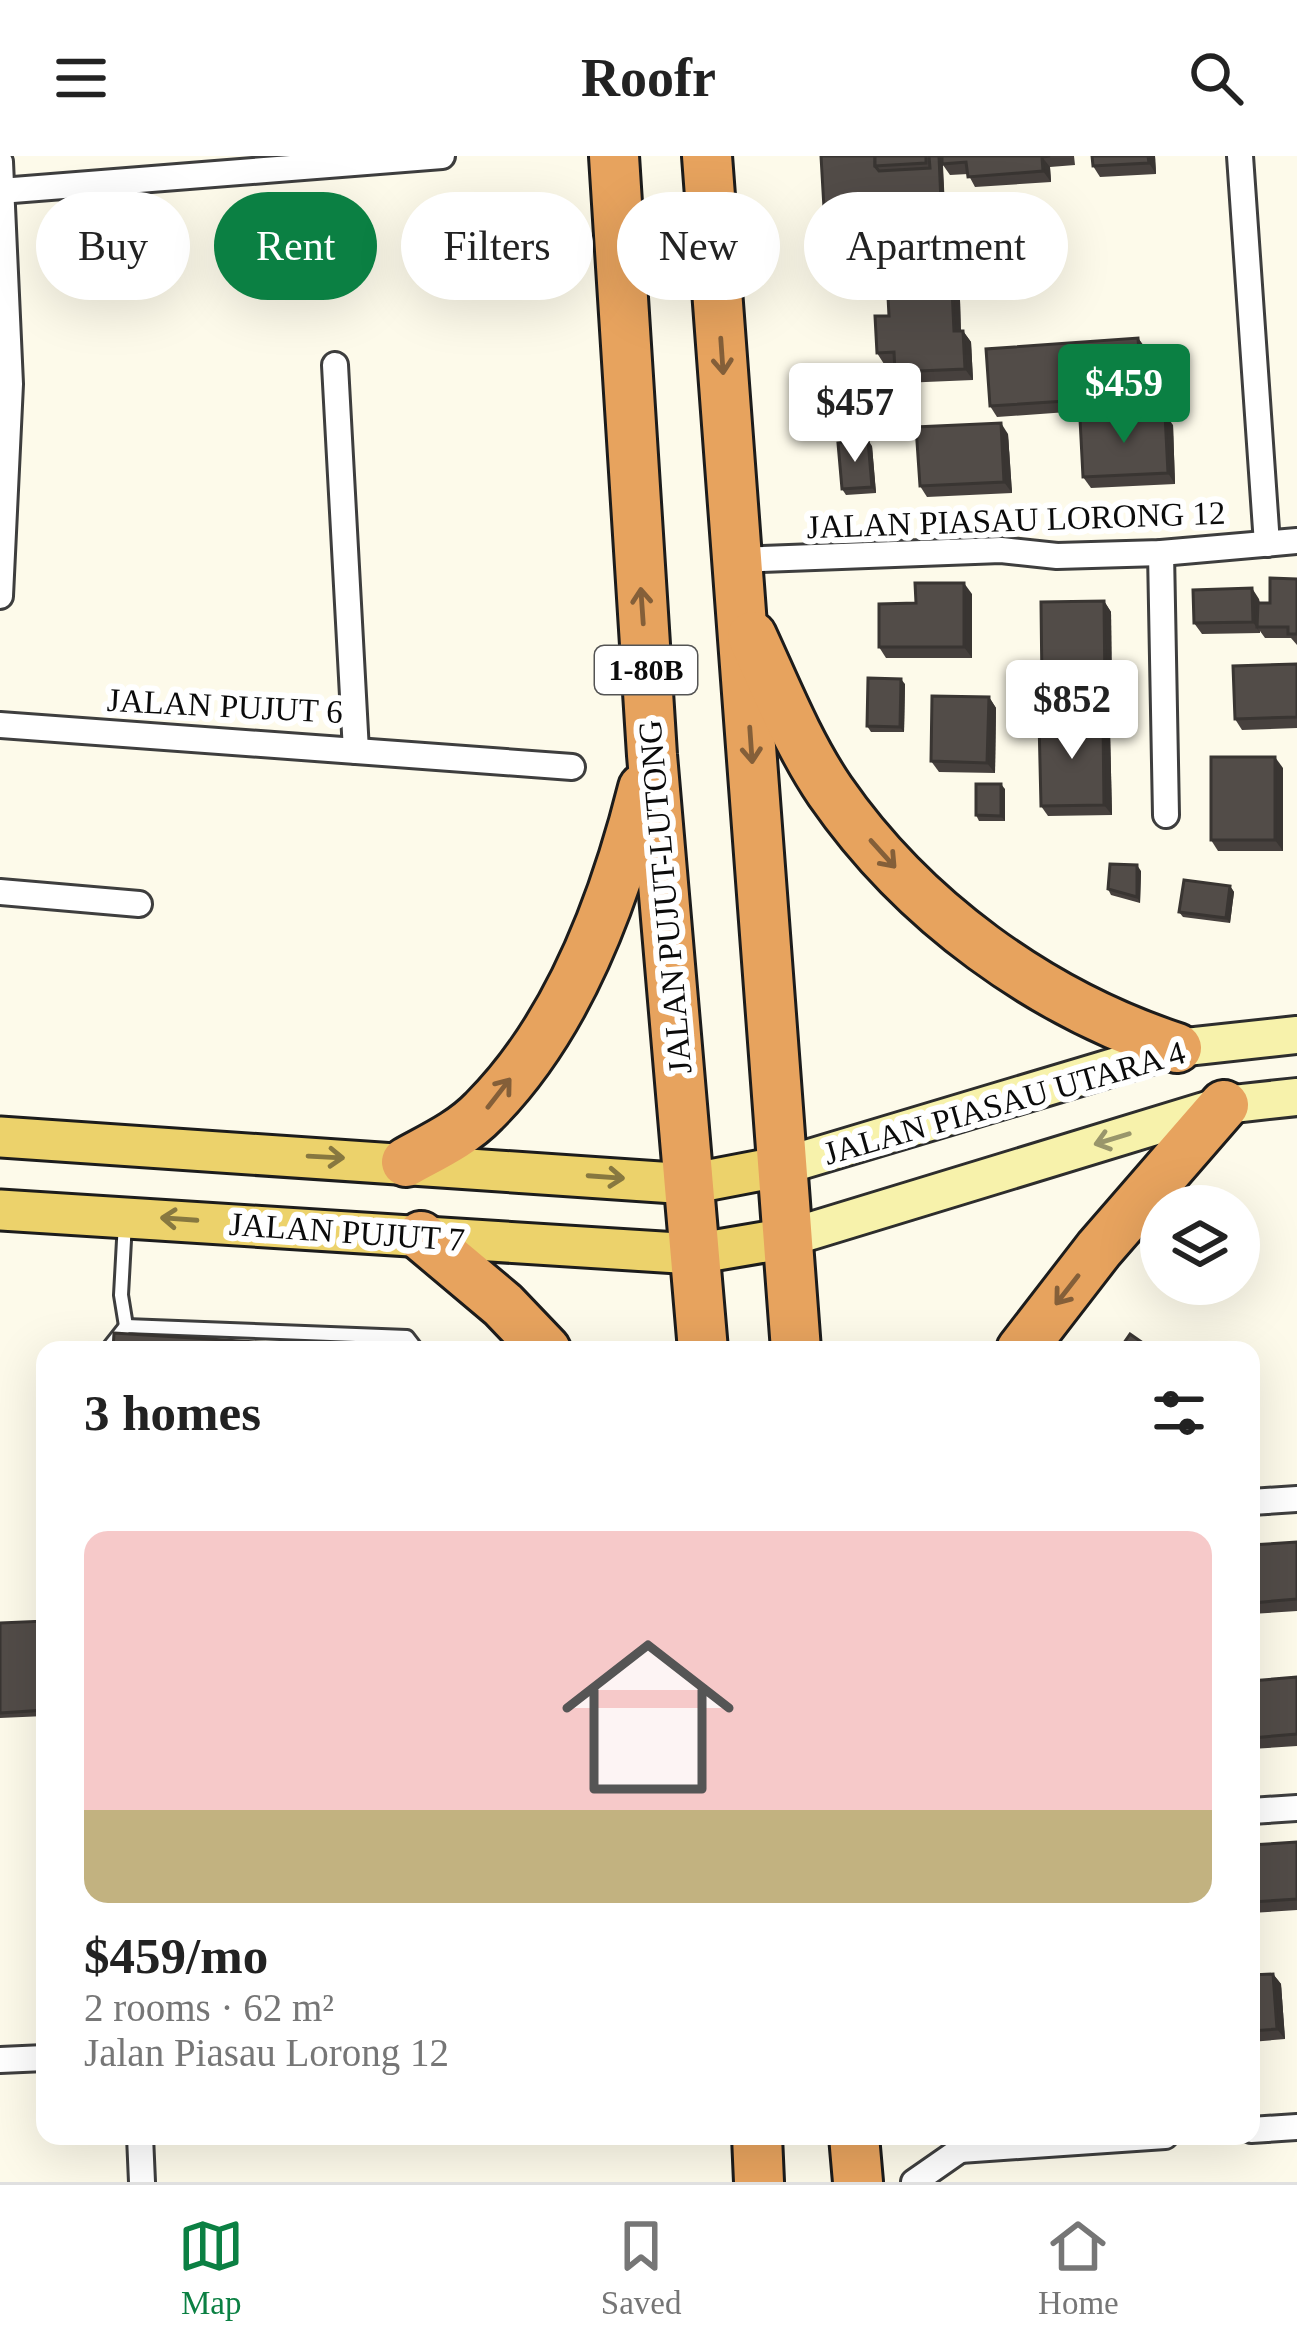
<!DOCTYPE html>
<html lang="en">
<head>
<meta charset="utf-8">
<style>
  body { margin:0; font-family:Georgia,serif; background:#f2f2f2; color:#222; height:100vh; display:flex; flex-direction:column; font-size:45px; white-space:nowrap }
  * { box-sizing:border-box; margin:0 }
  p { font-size:39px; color:#767676 }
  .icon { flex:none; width:66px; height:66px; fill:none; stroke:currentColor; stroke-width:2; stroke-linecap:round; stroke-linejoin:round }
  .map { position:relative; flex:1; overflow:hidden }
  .panel { position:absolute; left:36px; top:1185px; width:1224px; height:804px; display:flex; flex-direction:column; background:#fff; border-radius:24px; box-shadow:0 12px 48px #0002 }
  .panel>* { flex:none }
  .banner { position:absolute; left:36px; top:36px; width:1227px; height:108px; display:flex; gap:24px }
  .buttons { position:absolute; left:1140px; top:1029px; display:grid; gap:24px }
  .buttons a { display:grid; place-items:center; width:120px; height:120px; border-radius:50%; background:#fff; box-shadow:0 12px 48px #0002; font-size:60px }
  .price { position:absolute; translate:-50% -102px; padding:0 27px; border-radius:12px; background:#fff; color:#222; font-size:39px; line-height:78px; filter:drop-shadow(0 3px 6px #0008) }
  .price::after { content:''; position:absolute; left:50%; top:72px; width:36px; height:27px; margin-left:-18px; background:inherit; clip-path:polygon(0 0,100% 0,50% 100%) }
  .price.on { background:#0b8043; color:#fff }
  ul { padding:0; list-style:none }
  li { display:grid; align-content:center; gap:24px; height:636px; padding:0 48px }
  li+li { border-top:3px solid #e0e0e0 }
  li span { display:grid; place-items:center; height:372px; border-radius:24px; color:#555 }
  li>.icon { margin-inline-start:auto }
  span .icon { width:216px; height:216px; fill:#fffc; stroke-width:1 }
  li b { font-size:51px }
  h2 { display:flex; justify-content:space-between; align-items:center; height:144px; padding:0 48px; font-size:51px }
  .pill { padding:0 42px; border-radius:54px; background:#fff; box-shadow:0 12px 48px #0002; font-size:42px; line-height:108px }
  .pill.on { background:#0b8043; color:#fff }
  header { display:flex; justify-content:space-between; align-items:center; height:156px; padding:0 48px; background:#fff; font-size:54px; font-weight:800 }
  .dock { display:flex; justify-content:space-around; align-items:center; height:168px; border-top:3px solid #e0e0e0; background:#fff; font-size:33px; color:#767676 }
  .dock a { display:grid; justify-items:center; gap:6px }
  .dock .on { color:#0b8043 }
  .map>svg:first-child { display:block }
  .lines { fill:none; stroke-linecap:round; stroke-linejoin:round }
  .lane-casing { stroke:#3e3e3e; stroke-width:18 }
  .street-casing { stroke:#3e3e3e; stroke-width:30 }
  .secondary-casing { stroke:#2d2d2d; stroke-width:42 }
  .primary-casing { stroke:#1c1c1c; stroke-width:45 }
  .highway-casing { stroke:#1c1c1c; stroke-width:54 }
  .lane { stroke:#fff; stroke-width:12 }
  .street { stroke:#fff; stroke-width:24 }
  .secondary { stroke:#f7f2ab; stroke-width:36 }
  .primary { stroke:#ecd26b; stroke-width:39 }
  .highway { stroke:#e7a35e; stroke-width:48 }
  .wall { fill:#47413e }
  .shaded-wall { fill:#393532 }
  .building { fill:#524c48; stroke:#393532; stroke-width:3 }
  .oneway { stroke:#845f39 }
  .oneway2 { stroke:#99966b }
  .oneway3 { stroke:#877840 }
  .labels { text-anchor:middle; stroke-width:12; stroke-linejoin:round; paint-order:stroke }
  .shield { fill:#fff; stroke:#545454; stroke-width:3 }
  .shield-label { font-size:30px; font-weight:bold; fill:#0b0b0b }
  .street-label { font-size:33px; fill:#0b0b0b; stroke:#fff }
</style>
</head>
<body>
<header><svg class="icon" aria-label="menu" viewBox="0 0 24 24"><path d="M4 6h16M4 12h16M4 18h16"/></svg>Roofr<svg class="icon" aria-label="search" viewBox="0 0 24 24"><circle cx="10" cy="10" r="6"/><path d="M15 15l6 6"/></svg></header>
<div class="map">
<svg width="1297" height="2026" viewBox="0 0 1297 2026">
  <rect width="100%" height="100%" fill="#fdfaea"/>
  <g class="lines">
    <defs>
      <g id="lane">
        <polyline points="125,1066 121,1139 126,1170"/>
        <polyline points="107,1194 126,1170 407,1181 417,1194"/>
      </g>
      <g id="street">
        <polyline points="1240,0 1267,388"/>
        <polyline points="0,6 10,228 0,440"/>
        <polyline points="0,35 442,0"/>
        <polyline points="1161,397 1166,659"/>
        <polyline points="737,404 1001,394 1057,400 1161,397 1297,385"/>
        <polyline points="0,569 356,595 335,209"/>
        <polyline points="356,595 572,611"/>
        <polyline points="0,736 139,748"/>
        <polyline points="1251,1346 1297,1343"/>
        <polyline points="1251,1655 1297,1652"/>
        <polyline points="0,1904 45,1902"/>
        <polyline points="1251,1974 1297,1971"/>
        <polyline points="140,1980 142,2026"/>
        <polyline points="960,1994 1165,1980"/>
        <polyline points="914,2026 960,1994"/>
      </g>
      <g id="secondary">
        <polyline points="783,1010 1177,892 1297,879"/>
        <polyline points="788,1082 1224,949 1297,941"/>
      </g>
      <g id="primary">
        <polyline points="0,981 689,1028 783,1010"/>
        <polyline points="0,1054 694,1098 788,1082"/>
      </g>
      <g id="highway">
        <polyline points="614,0 652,599 703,1194"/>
        <polyline points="707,0 796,1194"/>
        <path d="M752,480c24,52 46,108 78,155 83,120 210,212 347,257"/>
        <path d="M406,1006c27,-15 56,-28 78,-51 83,-83 131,-211 159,-323"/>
        <polyline points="421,1080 503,1149 546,1194"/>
        <polyline points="1021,1194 1099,1093 1224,949"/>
        <polyline points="757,1980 759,2026"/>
        <polyline points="854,1980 858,2026"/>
      </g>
    </defs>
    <!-- lane casing -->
    <use href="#lane" class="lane-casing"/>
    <!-- street casing -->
    <use href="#street" class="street-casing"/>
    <!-- secondary casing -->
    <use href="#secondary" class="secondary-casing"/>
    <!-- primary casing -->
    <use href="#primary" class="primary-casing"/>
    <!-- highway casing -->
    <use href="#highway" class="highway-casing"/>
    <!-- lane -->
    <use href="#lane" class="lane"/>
    <!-- street -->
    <use href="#street" class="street"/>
    <!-- secondary -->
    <use href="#secondary" class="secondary"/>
    <!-- primary -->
    <use href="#primary" class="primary"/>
    <!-- highway -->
    <use href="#highway" class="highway"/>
  </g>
  <!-- wall -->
  <g class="wall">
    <polygon points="821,0 1074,0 1075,9 1050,11 1051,26 975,31 968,18 950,19 943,9 945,52 828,58 824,52"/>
    <polygon points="1155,0 1156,18 1100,21 1093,10"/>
    <polygon points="861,66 865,72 866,93 850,101 833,93 829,88"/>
    <polygon points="936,118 944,129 944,133 952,133 960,144 961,175 963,175 971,186 973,224 902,227 895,216 895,207 884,208 877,197 889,160"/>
    <polygon points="1138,182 1146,193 1150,250 997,261 990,250"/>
    <polygon points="1173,269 1175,328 1091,332 1083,321"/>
    <polygon points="1008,278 1012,337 927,341 920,330"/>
    <polygon points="872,290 876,337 846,339 842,333"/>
    <polygon points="1297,423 1297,489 1291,482 1265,482 1260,475 1260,477 1202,478 1194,467 1259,443 1260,447 1270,447"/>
    <polygon points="972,438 972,502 886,502 879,491 916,447"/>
    <polygon points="1104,445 1111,456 1112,541 1049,542 1042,531"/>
    <polygon points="1297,508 1297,572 1242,574 1235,563"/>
    <polygon points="905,528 904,576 871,576 867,570"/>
    <polygon points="989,541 996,552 995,617 939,616 931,605"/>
    <polygon points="1103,563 1110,574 1112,659 1048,660 1041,650"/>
    <polygon points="1283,612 1283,695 1218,695 1211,684"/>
    <polygon points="1005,633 1005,665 979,665 976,659"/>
    <polygon points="1141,715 1140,747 1111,739 1108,733"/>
    <polygon points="1230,730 1234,736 1230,767 1183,761 1179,756"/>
    <polygon points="1297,1386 1297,1455 1251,1458 1251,1389"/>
    <polygon points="45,1465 45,1560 0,1562 0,1467"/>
    <polygon points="1297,1521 1297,1590 1251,1593 1251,1525"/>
    <polygon points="1297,1686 1297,1754 1251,1757 1251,1689"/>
    <polygon points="1273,1818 1281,1828 1285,1883 1251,1886 1251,1819"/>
  </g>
  <!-- shaded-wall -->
  <g class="shaded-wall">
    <polygon points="939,0 942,0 945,52 941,46"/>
    <polygon points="1148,0 1155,0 1156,18 1149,7"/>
    <polygon points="1042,1 1050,11 1051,26 1043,15"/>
    <polygon points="861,66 865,72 866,93 862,87"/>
    <polygon points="936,118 944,129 944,145 937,134"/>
    <polygon points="952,133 960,144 961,186 954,175"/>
    <polygon points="963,175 971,186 973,224 965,213"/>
    <polygon points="1138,182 1146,193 1150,250 1142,240"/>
    <polygon points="1165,258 1173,269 1175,328 1168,317"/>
    <polygon points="1001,267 1008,278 1012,337 1004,326"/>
    <polygon points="868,284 872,290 876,337 872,331"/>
    <polygon points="964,427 972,438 972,502 964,491"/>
    <polygon points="1252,432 1259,443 1260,471 1257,471 1260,477 1253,466"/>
    <polygon points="1104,445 1111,456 1112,541 1105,531"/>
    <polygon points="901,523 905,528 904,576 900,571"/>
    <polygon points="989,541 996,552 995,617 987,607"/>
    <polygon points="1103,563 1110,574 1112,659 1104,649"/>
    <polygon points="1275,601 1283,612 1283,695 1275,684"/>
    <polygon points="1001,628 1005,633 1005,665 1001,660"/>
    <polygon points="1137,709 1141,715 1140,747 1137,741"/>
    <polygon points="1230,730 1234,736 1230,767 1226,762"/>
    <polygon points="1273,1818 1281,1828 1285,1883 1277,1873"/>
  </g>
  <!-- building -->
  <g class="building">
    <polygon points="821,0 875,0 875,10 879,15 930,12 929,0 939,0 941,46 824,52"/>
    <polygon points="875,0 926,0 926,7 875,10"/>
    <polygon points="942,0 1050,0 1042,1 1043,15 968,21 966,6 942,8"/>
    <polygon points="1092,0 1148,0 1149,7 1093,10"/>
    <polygon points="844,58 861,66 862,87 846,96 829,88 828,67"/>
    <polygon points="936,118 937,134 952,133 954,175 963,175 965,213 895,216 894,196 877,197 875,160 889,160 887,121"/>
    <polygon points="1138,182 1142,240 990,250 986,193"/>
    <polygon points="1165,258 1168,317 1083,321 1080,263"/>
    <polygon points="1001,267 1004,326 920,330 916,271"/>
    <polygon points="868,284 872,331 842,333 838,287"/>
    <polygon points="1270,422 1297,423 1297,478 1288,478 1288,471 1257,471 1258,447 1270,447"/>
    <polygon points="915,427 964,427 964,491 879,491 879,448 916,447"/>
    <polygon points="1252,432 1253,466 1194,467 1193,434"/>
    <polygon points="1104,445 1105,531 1042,531 1041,446"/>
    <polygon points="1297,508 1297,561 1235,563 1233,510"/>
    <polygon points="868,522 901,523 900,571 867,570"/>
    <polygon points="932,540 989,541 987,607 931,605"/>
    <polygon points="1103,563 1104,649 1041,650 1039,564"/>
    <rect x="1211" y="601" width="64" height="83"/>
    <polygon points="976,628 1001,628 1001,660 976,659"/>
    <polygon points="1110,708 1137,709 1137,741 1108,733"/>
    <polygon points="1184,724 1230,730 1226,762 1179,756"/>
    <polygon points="114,1177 385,1194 386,1194 113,1194"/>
    <polygon points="1130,1178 1153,1194 1119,1194"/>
    <polygon points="1297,1386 1297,1443 1251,1447 1251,1389"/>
    <polygon points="45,1465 45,1554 0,1557 0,1467"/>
    <polygon points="1297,1521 1297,1578 1251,1582 1251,1525"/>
    <polygon points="1297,1686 1297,1743 1251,1746 1251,1689"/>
    <polygon points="1273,1818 1277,1873 1251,1875 1251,1819"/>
  </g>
  <!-- one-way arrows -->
  <defs><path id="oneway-shaft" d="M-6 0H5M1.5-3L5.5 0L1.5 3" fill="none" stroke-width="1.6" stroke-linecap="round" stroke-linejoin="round" transform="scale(3)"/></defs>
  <g class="oneway">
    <use href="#oneway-shaft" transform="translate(722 200) rotate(86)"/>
    <use href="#oneway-shaft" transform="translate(642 450) rotate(-94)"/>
    <use href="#oneway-shaft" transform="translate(751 589) rotate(86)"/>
    <use href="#oneway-shaft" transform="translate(883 698) rotate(48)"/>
    <use href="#oneway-shaft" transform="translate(499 937) rotate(-52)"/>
    <use href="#oneway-shaft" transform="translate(1067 1134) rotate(128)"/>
  </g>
  <use class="oneway2" href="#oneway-shaft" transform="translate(1112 983) rotate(163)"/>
  <g class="oneway3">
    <use href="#oneway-shaft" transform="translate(326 1001) rotate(3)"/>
    <use href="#oneway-shaft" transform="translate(606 1021) rotate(4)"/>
    <use href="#oneway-shaft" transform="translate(179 1063) rotate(-176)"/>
  </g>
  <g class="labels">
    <!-- shield labels -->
    <rect class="shield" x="595" y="490" width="102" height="48" rx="9"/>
    <g class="shield-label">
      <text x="646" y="524">1-80B</text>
    </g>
    <!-- street labels -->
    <g class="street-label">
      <text transform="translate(1016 363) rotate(-2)" y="12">JALAN PIASAU LORONG 12</text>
      <text transform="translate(225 549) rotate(3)" y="12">JALAN PUJUT 6</text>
      <text transform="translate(664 741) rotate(-95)" y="12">JALAN PUJUT-LUTONG</text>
      <text transform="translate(1004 946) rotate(-16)" y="12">JALAN PIASAU UTARA 4</text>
      <text transform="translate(347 1075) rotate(4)" y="12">JALAN PUJUT 7</text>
    </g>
  </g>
</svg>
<div class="buttons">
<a><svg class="icon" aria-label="layers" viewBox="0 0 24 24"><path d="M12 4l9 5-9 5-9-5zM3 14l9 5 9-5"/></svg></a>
</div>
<b class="price on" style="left:1124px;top:290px">$459</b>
<b class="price" style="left:855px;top:309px">$457</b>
<b class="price" style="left:1072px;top:606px">$852</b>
<div class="banner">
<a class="pill">Buy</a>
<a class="pill on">Rent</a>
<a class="pill">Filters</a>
<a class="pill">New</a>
<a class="pill">Apartment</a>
</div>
<section class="panel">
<h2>3 homes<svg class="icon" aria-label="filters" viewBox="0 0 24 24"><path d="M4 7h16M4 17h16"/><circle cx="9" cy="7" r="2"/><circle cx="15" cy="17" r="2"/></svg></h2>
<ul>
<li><span style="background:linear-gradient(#f6c9c9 75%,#c2b280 0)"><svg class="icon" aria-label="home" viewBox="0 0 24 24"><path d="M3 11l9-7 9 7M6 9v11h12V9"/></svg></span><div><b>$459/mo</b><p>2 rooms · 62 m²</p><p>Jalan Piasau Lorong 12</p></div></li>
</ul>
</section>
</div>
<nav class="dock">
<a class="on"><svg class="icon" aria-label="map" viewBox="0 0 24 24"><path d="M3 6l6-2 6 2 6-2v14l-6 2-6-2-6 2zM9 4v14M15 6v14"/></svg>Map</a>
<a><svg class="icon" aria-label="saved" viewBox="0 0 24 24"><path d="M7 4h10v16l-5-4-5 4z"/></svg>Saved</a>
<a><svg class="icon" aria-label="home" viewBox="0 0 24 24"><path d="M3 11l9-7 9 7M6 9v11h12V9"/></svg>Home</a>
</nav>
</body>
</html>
